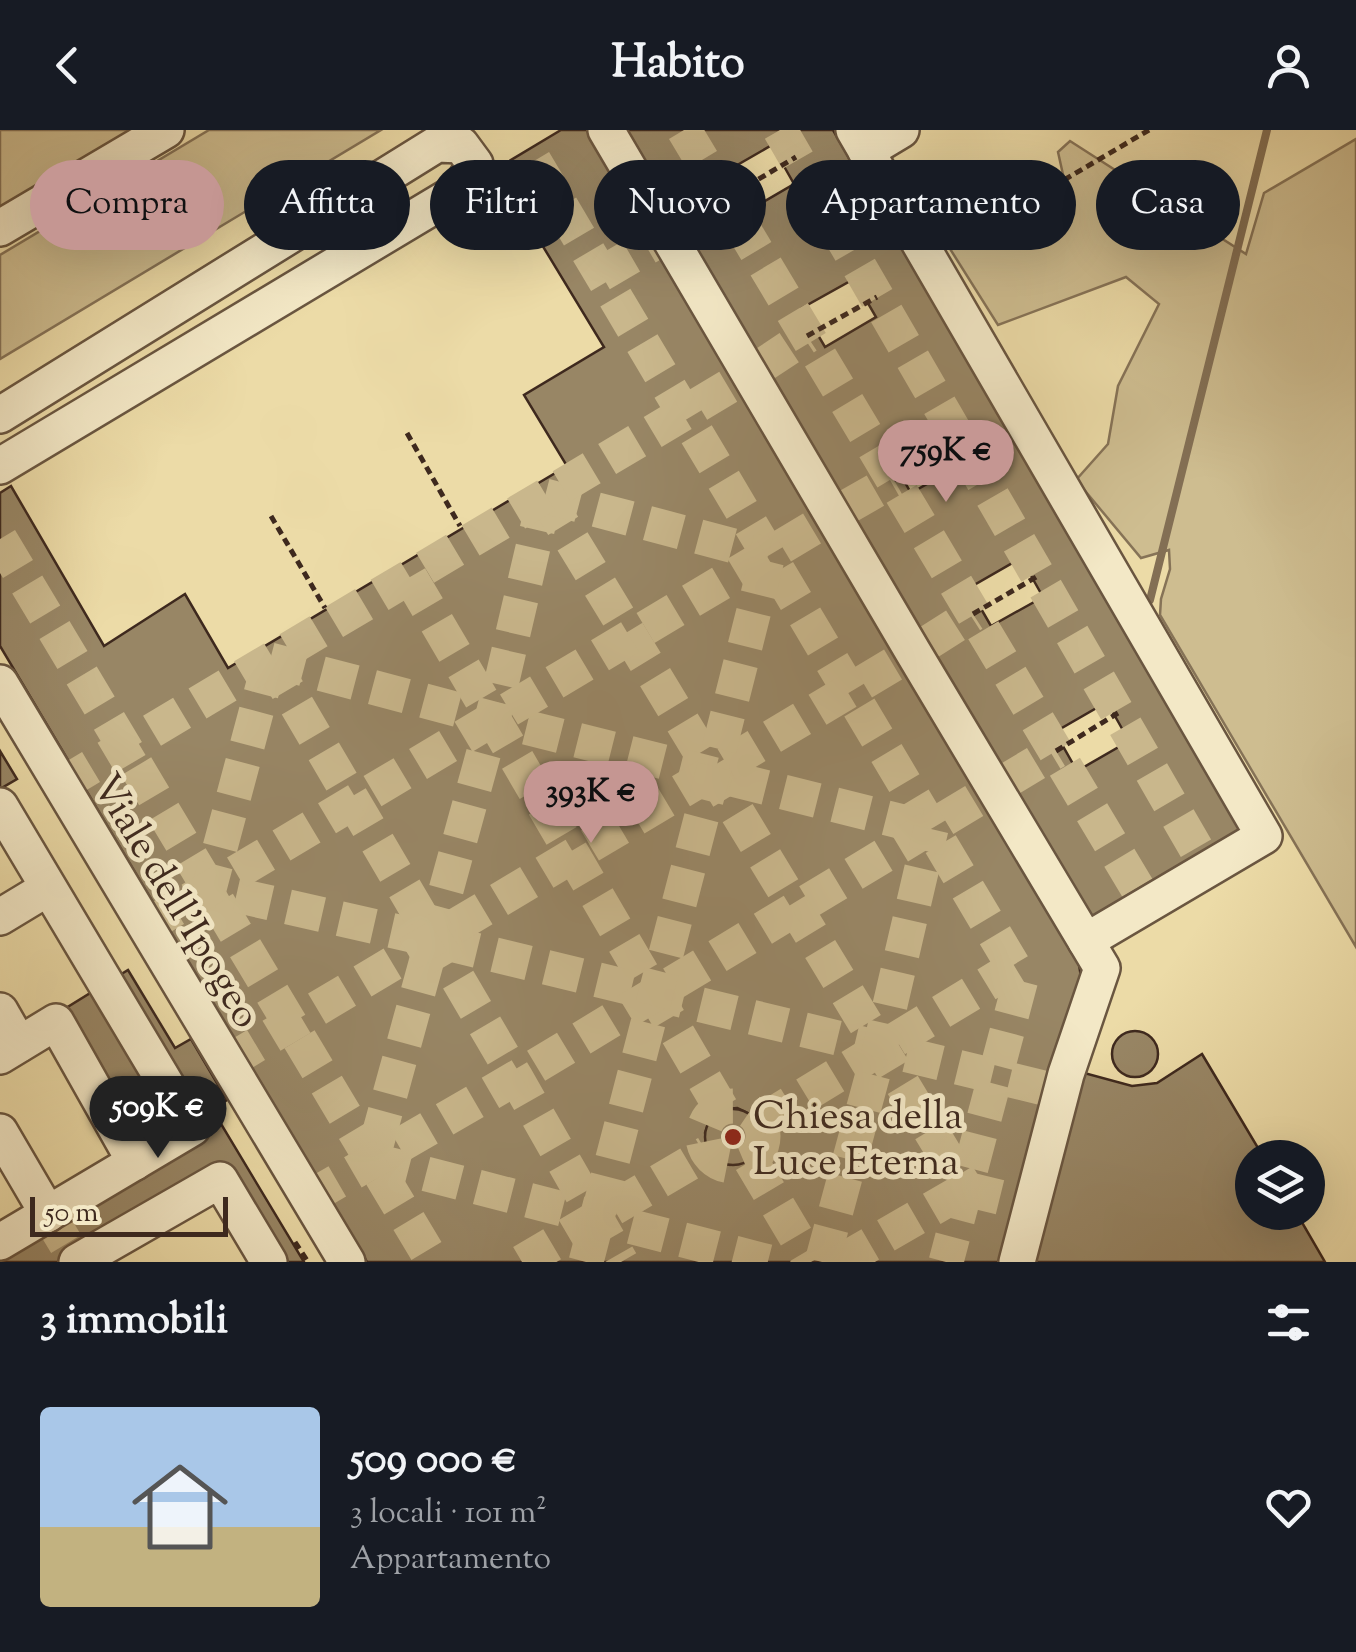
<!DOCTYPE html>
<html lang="it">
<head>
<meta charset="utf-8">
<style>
  body { margin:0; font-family:"Sorts Mill Goudy",serif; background:#242831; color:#f1f3f6; height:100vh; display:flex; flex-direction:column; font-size:38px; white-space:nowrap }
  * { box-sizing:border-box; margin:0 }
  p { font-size:32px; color:#9ea1a6 }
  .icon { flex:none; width:55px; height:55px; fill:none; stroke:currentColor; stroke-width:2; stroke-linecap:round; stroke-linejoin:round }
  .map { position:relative; height:1132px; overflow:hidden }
  .details { display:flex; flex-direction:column; background:#171b24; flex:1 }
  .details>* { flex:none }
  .top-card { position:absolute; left:30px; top:30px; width:1298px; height:90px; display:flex; gap:20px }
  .controls { position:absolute; left:1235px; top:1010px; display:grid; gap:20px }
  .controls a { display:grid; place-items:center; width:90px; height:90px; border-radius:50%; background:#171b24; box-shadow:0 10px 40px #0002; font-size:50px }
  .scale { position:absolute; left:30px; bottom:25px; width:198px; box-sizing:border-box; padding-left:10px; border:5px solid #3e291e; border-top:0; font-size:28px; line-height:35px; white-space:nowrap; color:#3e291e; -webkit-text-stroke:8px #f3e8c6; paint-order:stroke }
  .price { position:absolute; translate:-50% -85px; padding:0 22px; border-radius:35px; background:#c59692; color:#111; font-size:32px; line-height:65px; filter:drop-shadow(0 2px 5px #0008) }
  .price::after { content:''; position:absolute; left:50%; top:60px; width:30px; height:22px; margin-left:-15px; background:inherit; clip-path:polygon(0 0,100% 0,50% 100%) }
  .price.current { background:#222; color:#fff }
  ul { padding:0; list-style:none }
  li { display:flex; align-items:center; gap:30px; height:250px; padding:0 40px }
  li span { display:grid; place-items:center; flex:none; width:280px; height:200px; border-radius:10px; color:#555 }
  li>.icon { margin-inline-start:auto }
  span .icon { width:120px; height:120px; fill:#fffc; stroke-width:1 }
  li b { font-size:42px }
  h2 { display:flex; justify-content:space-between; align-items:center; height:120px; padding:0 40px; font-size:42px }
  .tag { padding:0 35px; border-radius:45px; background:#171b24; box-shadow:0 10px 40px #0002; font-size:35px; line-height:90px }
  .tag.current { background:#c59692; color:#111 }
  header { display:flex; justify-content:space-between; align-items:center; height:130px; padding:0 40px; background:#171b24; font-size:45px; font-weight:700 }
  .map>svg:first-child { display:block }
  .green { fill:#cebd90; stroke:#867357; stroke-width:2.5 }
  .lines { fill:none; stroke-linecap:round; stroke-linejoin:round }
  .stream { stroke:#836f54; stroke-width:8 }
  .building { fill:#988665; stroke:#3e291e; stroke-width:2.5; fill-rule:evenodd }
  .minor-tunnel { stroke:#c9b78c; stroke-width:35; stroke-dasharray:35 18; stroke-linecap:butt }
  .minor-casing { stroke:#6a5640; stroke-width:40 }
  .path { stroke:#3e291e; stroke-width:5; stroke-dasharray:8 5; stroke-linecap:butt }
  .minor { stroke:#f3e8c6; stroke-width:35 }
  .poi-dot { fill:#8f2418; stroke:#f3e8c6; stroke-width:4 }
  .labels { text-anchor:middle; stroke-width:10; stroke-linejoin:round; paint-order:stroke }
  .street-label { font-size:40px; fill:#3e291e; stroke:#f3e8c6 }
  .poi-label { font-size:40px; fill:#3e291e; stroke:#f3e8c6; text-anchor:start }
</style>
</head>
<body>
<header><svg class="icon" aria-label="back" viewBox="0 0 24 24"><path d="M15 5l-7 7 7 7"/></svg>Habito<svg class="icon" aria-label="person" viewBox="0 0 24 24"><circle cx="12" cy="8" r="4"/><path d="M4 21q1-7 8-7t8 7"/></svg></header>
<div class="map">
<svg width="1356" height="1132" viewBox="0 0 1356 1132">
  <rect width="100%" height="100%" fill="#ecdba7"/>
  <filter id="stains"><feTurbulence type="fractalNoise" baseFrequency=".002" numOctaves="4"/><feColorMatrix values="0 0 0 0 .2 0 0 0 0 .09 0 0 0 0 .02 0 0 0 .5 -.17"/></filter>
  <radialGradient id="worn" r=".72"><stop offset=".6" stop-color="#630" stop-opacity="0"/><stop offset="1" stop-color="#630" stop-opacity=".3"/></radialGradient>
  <!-- green -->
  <g class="green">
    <polygon points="0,0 144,0 0,87"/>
    <polygon points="209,0 381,0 0,229 0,125"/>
    <polygon points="1356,9 1356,817 1160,485 1161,469 1170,439 1169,420 1141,428 1076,350 1108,314 1118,256 1159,174 1126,147 998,195 918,68 946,45 1017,86 1066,58 1058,22 1070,11 1246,124 1264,63"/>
  </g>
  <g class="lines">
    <!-- stream -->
    <polyline class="stream" points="1150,470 1267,0"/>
  </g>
  <!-- building -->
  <g class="building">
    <path d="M561,0h26l491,828 3,19 -70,285h-644l-367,-616v-153l11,-7 93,160 81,-52 43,74 339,-202 -43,-71 80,-48 -108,-178zM737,978l15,7 6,8 4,12 -1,8 -3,8 -11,11 -17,3 -17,-8 -6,-9 -2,-15 4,-11 6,-7 11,-6z"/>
    <path d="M627,0h206l410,703 -155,90zM772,15l22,39 -51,30 -23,-39zM854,149l22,38 -51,30 -23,-39zM940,295l22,39 -51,29 -22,-39zM1021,428l22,39 -52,29 -22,-38zM1107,572l22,39 -52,30 -22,-39z"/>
    <polygon points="0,621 17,649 0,659"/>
    <polygon points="128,840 175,918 191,909 227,970 212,979 304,1132 276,1132 222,1042 69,1132 0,1132 0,1118 197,1001 107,853"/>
    <polygon points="100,857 184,997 142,1022 58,883"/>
    <circle cx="1135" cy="924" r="23"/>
    <polygon points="1202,924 1264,1028 1252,1028 1252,1082 1296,1082 1325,1132 1028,1132 1077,941 1132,956 1157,953"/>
    <circle cx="733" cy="1007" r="28"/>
  </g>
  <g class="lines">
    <!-- minor-tunnel -->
    <g class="minor-tunnel">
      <polyline points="684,0 1147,774"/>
      <polyline points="780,0 1208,739"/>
      <polyline points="534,31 1021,849 946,1132"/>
      <polyline points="678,98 725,69"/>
      <polyline points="601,144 656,112"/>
      <polyline points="760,237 807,206"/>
      <polyline points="545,366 493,589 372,1030 769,1132"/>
      <polyline points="545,366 966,1059"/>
      <polyline points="545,366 768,425"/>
      <polyline points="845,378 894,350"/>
      <polyline points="0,409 433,1132"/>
      <polyline points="410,447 721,978"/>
      <polyline points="926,514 973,484"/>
      <polyline points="270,530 209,759 434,810 1060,962"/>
      <polyline points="270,530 516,948 621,1132"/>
      <polyline points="270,530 493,589 931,699"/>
      <polyline points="1006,651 1056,621"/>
      <polyline points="61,655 738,251"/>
      <polyline points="145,797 823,392"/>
      <polyline points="226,933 904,528"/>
      <circle cx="733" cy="1006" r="30"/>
      <polyline points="760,992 1015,837"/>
      <polyline points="751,1031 811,1132"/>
      <polyline points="966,1059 1031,1075"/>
      <polyline points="307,1069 516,948 984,665"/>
      <polyline points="48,1084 77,1132"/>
      <polyline points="522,1132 707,1023"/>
      <polyline points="586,1132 713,643 768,425"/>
      <polyline points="822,1132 880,918 931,699"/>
      <polyline points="840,1132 966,1059"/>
    </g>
    <defs>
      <g id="minor">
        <polyline points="606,0 913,522 1102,838 1066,944 1017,1132"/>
        <polyline points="854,0 1264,706 1086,811"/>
        <polyline points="866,21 901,0"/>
        <polyline points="0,98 166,0"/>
        <polyline points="0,285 437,14 461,15 475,34 459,61 0,336"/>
        <polyline points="0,553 347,1132"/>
        <polyline points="0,676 192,998 0,1112"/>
        <polyline points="0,787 48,758"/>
        <polyline points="0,881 19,914"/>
        <polyline points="0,926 56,892 135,1032"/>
        <polyline points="0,1002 48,1084"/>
        <polyline points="77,1132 220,1050 269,1132"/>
      </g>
    </defs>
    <!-- minor casing -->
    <use href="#minor" class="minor-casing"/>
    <!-- path -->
    <g class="path">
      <polyline points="503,50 534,31"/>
      <polyline points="725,69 796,27"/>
      <polyline points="1008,83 1149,0"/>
      <polyline points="807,206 877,167"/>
      <polyline points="407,303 460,396"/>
      <polyline points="894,350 960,311"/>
      <polyline points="271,386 325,478"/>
      <polyline points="973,484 1038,446"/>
      <polyline points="1056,621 1118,583"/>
      <polyline points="295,1112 308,1132"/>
    </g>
    <!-- minor -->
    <use href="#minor" class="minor"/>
  </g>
  <!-- markers -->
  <circle class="poi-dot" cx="733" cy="1007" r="10"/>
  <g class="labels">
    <!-- street labels -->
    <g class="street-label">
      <text transform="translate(178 770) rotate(59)" y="14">Viale dell'Ipogeo</text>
    </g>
    <!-- poi labels -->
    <g class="poi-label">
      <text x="753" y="998">Chiesa della<tspan x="753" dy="46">Luce Eterna</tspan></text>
    </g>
  </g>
  <rect width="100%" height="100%" filter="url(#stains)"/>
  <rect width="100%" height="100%" fill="url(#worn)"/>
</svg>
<div class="controls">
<a><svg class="icon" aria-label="layers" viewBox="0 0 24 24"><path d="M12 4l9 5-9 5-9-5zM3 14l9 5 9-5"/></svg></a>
</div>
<div class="scale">50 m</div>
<b class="price" style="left:946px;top:375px">759K €</b>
<b class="price" style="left:591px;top:716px">393K €</b>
<b class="price current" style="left:158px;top:1031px">509K €</b>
<div class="top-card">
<a class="tag current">Compra</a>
<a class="tag">Affitta</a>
<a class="tag">Filtri</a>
<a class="tag">Nuovo</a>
<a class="tag">Appartamento</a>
<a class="tag">Casa</a>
</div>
</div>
<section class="details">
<h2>3 immobili<svg class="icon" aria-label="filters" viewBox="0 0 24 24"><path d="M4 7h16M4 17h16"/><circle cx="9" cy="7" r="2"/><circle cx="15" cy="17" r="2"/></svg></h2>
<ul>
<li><span style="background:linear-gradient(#a9c7e8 60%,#c2b280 0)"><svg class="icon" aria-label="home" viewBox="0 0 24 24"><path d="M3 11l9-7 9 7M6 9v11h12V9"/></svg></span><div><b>509 000 €</b><p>3 locali · 101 m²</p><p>Appartamento</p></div><svg class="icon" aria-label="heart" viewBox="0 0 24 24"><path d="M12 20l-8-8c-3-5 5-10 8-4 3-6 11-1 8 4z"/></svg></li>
</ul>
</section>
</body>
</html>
